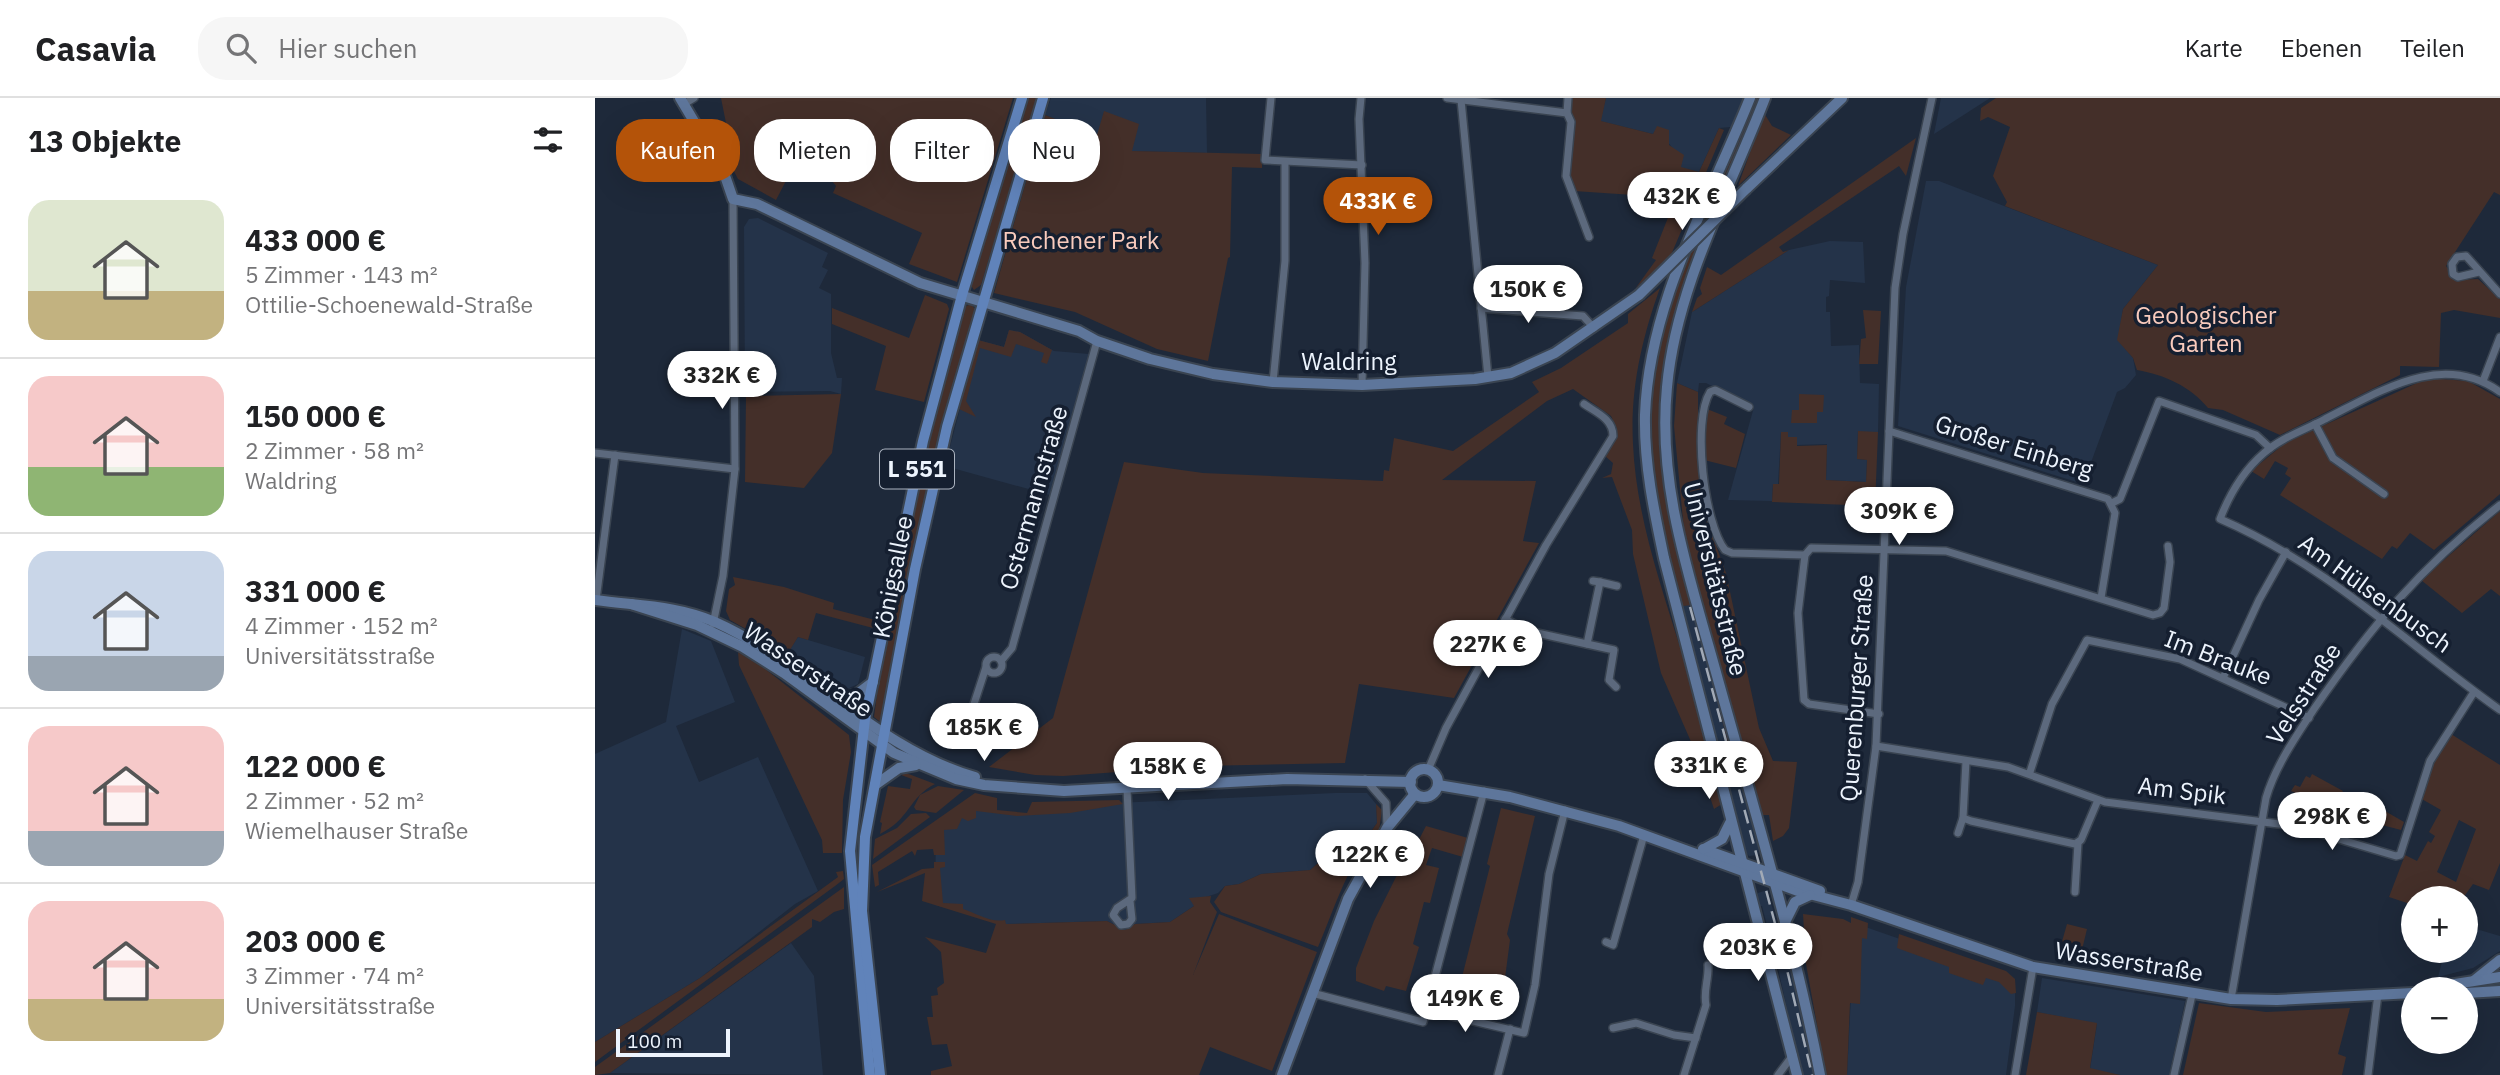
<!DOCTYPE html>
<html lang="de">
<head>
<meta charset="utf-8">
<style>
  body { margin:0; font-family:"IBM Plex Sans",sans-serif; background:#f6f6f6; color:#202124; height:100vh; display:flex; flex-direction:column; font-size:26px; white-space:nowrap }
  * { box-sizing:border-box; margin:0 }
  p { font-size:23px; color:#757577 }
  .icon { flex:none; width:38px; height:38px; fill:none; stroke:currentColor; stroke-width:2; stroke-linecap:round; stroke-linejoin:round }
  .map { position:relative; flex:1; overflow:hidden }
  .sheet { display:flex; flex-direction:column; background:#fff; width:595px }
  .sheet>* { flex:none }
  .banner { position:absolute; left:21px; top:21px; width:665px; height:63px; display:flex; gap:14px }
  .tools { position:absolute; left:1806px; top:788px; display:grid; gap:14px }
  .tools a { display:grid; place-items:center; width:77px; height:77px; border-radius:50%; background:#fff; box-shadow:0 7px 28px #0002; font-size:35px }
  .scale { position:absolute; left:21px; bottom:18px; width:114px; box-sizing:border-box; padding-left:7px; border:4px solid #edf4fd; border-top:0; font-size:19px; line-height:24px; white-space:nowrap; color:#edf4fd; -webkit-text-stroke:5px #151f30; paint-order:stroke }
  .price { position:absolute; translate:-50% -60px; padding:0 16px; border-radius:24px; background:#fff; color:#222; font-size:23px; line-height:46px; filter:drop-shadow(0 2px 4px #0008) }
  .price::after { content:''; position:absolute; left:50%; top:42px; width:21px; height:16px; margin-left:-10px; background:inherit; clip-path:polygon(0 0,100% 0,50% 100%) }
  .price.on { background:#b45309; color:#fff }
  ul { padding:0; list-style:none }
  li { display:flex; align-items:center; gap:21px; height:175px; padding:0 28px }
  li+li { border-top:2px solid #e0e0e0 }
  li span { display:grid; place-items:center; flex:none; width:196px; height:140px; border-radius:21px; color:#555 }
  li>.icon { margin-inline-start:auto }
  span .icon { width:84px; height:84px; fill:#fffc; stroke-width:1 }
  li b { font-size:30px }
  h2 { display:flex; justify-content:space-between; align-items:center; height:84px; padding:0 28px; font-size:30px }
  .chip { padding:0 24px; border-radius:28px; background:#fff; box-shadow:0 7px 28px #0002; font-size:24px; line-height:63px }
  .chip.on { background:#b45309; color:#fff }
  header { display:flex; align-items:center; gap:42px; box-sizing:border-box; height:98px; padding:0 35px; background:#fff; border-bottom:2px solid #e0e0e0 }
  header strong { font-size:33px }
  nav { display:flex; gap:38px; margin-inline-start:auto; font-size:24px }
  .search { width:490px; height:63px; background:#f6f6f6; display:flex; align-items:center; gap:18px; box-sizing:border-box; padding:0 24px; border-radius:28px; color:#757577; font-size:26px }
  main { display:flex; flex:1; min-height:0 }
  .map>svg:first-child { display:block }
  .built { fill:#243349 }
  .green { fill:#442f29; fill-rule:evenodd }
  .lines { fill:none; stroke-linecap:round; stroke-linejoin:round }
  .street-casing { stroke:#3a4451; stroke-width:10 }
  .secondary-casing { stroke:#3a4451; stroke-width:14 }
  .primary-casing { stroke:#3a4451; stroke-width:14 }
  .street { stroke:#5c697d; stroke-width:7 }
  .secondary { stroke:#5e769b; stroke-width:10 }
  .primary { stroke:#6083ba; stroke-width:10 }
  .rail { stroke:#a2aab6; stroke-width:2.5; stroke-dasharray:14 7; stroke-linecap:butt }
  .secondary-bridge-casing { stroke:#3a4451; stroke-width:14; stroke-linecap:butt }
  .secondary-bridge { stroke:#5e769b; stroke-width:10 }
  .labels { text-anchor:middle; stroke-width:7; stroke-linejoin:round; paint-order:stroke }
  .shield { fill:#151f30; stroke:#acb4c0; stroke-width:2 }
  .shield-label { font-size:23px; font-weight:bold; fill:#edf4fd }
  .park-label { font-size:24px; fill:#f9cbbd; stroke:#151f30 }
  .street-label { font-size:24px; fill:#edf4fd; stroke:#151f30 }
</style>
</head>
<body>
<header>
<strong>Casavia</strong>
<div class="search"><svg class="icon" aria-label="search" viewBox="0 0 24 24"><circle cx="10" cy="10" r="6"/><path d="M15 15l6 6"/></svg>Hier suchen</div>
<nav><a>Karte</a><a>Ebenen</a><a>Teilen</a></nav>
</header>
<main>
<section class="sheet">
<h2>13 Objekte<svg class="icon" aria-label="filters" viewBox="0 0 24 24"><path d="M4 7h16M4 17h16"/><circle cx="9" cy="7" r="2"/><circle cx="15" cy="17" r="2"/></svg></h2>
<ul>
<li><span style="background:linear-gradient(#dfe7d0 65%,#c2b280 0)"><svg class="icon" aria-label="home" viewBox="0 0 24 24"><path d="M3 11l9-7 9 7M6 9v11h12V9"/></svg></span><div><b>433 000 €</b><p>5 Zimmer · 143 m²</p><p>Ottilie-Schoenewald-Straße</p></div></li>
<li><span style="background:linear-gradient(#f6c9c9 65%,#8fb573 0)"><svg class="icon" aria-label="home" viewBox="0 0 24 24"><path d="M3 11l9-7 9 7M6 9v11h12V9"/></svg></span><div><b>150 000 €</b><p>2 Zimmer · 58 m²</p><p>Waldring</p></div></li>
<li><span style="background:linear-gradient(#c9d6e8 75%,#9aa5b1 0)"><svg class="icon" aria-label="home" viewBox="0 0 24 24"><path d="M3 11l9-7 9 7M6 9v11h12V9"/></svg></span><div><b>331 000 €</b><p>4 Zimmer · 152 m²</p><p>Universitätsstraße</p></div></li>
<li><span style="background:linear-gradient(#f6c9c9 75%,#9aa5b1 0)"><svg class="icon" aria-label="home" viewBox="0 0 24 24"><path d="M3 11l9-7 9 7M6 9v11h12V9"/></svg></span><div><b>122 000 €</b><p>2 Zimmer · 52 m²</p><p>Wiemelhauser Straße</p></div></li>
<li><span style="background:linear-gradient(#f6c9c9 70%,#c2b280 0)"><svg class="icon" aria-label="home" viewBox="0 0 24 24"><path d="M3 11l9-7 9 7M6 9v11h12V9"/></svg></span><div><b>203 000 €</b><p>3 Zimmer · 74 m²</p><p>Universitätsstraße</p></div></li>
</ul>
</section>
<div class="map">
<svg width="1905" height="977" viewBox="0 0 1905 977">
  <rect width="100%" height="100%" fill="#1e293a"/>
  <!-- built -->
  <g class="built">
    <polygon points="456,0 611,0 612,55 536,53 450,17"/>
    <polygon points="1011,0 1148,0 1136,29 1124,30 1104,74 1086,70 1079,52 1062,30 1058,36 1005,23"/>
    <polygon points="1346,0 1395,0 1339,36"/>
    <polygon points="1331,83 1344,83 1563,167 1528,211 1523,242 1538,260 1541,277 1530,290 1522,294 1488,386 1303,328 1311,189"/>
    <polygon points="163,120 233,155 227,169 233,172 224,190 236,196 236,255 242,280 247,280 246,296 235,293 150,294 149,129 154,121"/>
    <polygon points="1235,143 1268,144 1270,185 1235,182 1234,198 1231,199 1231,214 1235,214 1236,248 1264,247 1265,285 1284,286 1283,334 1263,334 1262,361 1272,362 1271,384 1231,382 1232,346 1202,347 1202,339 1193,339 1192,334 1186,334 1183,386 1178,386 1177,403 1133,402 1159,309 1111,285 1104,285 1103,294 1082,285 1097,214 1194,152"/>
    <polygon points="414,232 425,234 459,253 494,256 455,397 350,368 383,242 409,249"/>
    <polygon points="1097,506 1138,664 1141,665 1164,749 1163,757 1154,758 1149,752 1087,508"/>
    <polygon points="87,531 116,543 140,604 81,628 104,684 163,659 223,793 200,806 105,880 0,944 0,656 71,624"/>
    <polygon points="203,539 270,559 263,586 247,593 227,582 194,553"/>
    <polygon points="740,695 772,695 781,706 782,725 777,732 751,741 715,772 666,776 644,786 630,788 623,795 602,802 599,808 575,824 540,826 530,832 512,823 411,826 340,807 341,732 367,711 433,716 521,705"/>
    <polygon points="1172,792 1200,885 1220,977 1207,977 1182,866 1167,808 1164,808 1161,798 1163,795"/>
    <polygon points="1256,824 1420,881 1420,908 1411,977 1252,977 1258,859"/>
    <polygon points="1871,828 1905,838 1905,853 1878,870 1843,879 1850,852 1871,852"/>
    <polygon points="196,845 219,878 228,977 15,975"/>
    <polygon points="1447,880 1590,903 1574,977 1525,977 1495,971 1502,926 1442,914"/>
  </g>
  <!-- green -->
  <g class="green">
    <polygon points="126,0 418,0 362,184 314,166 327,135 238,95 241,88 224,67 206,54 181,102 143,81 118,34 131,25"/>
    <polygon points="432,0 443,0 386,187 379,192 375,186"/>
    <polygon points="975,0 1011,0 1006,23 1058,36 1062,28 1074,32 1074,47 1089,57 1086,69 1104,74 1124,30 1129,32 1076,157 1040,191 1061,162 1057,160 1078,107 1053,98 979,93 975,81 978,24"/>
    <path d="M1159,0h6l-76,194 -23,122 7,95 68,252 -3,1 -41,-157 -9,1 40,158c-14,-51 -27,-102 -41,-153 -19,-77 -43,-160 -29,-241 17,-95 64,-184 101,-272z"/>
    <path d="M1401,0h504v97l-6,-3 -48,74 10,14 22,-1 22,20v19l-46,-8 -13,3 -2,54 -39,-1v9l-120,60 -57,-25 -15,-2c-18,-22 -43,-33 -71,-38l-4,-12 -16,-18 6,-31 35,-44 -153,-59 2,-4 -14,-26 17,-49 -22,-10 -8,4 1,-13z"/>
    <polygon points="509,13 544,26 537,53 667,56 667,70 637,69 635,159 633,160 613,263 562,251 480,214 399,195 450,17 502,37"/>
    <polygon points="1169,15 1177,28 1196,37 1143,88"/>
    <polygon points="1321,40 1311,78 1304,68 1184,149 1188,154 1194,152 1097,214 1102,200 1107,196 1105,190 1112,169 1126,177"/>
    <path d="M1065,190c-18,50 -30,101 -27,156 3,70 27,139 48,206 15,51 28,102 41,154l-8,5 -22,-65 -31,-71 -28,-119 -1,-24 -20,-53 -10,1 9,-4 2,-11 -8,-7 12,-27 -6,-13 -38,-27 -26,12 -105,79 94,1 -13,60 16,2 -85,155 -95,-14 -14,79 -145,3 -137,10 -28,-1 -46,-8 64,-49 71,-256 79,11 180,8 1,-11 5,1 5,-33 59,13 86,-59 -7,-10 29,-14 67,-45v-9z"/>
    <polygon points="330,197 352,206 354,211 329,304 280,292 291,248 237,226 237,210 314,240"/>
    <polygon points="376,206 380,211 350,324 289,621 284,623 279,619 288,549 324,378 369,209"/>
    <polygon points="1268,212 1286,213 1283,266 1264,266 1266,241 1271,240"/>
    <polygon points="414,232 425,234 457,252 452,266 446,264 449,255 421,246 416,259 385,250 371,303 381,319 364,311 383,242 409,249"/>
    <polygon points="1833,280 1873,283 1905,301 1905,396 1839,452 1815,435 1802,451 1797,448 1787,461 1685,397 1696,380 1690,376 1693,370 1680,363 1669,381 1656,373 1690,345"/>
    <polygon points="1082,285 1103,294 1103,370 1114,428 1131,475 1164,630 1178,663 1202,664 1194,730 1188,738 1178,743 1174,717 1168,717 1090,443 1079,328"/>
    <polygon points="246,296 237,355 209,390 150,384 151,298"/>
    <polygon points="1204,296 1229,297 1228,314 1222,314 1222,325 1196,325 1197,312 1204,312"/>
    <polygon points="1112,311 1132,319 1129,326 1150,336 1141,370 1109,362 1108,327"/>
    <polygon points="1263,333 1283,334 1280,408 1177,404 1178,386 1184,386 1186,334 1193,334 1193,339 1202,339 1202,348 1232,347 1231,382 1271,384 1272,362 1262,361"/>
    <polygon points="1905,413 1905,498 1896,491 1867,515 1826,482"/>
    <polygon points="138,479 189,489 239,505 238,511 280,522 278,530 221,515 213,542 203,539 193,555 135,522 131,513 134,491 140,487"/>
    <polygon points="143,554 169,570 254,637 256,654 248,702 247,755 228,755 227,742 144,567"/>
    <path d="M1856,636l49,31v98l-11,27 -16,-6 -10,14h-50v7l-24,-8 16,-42 12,6 11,-20 3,2 4,-7 -6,-4 12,-22 -21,-12 18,-45zM1864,722l17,9 -20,53 -19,-10z"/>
    <path d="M311,675l29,11c-26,13 -25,35 -55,50l2,-11 -2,-1 8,-36 22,3 2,-10 -11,-4z"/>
    <polygon points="1717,676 1748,693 1744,699 1751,703 1755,697 1762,701 1764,698 1809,724 1806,732 1737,714 1717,704 1714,711 1699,705 1703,696 1696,693 1700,687 1705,689 1711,678 1715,680"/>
    <polygon points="343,688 369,692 341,715 321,712 319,709 325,697"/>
    <polygon points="380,695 402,700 402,712 432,715 437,704 524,702 528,706 475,715 422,718 381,713 381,720 373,723 367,720 362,731 349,732 350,757 339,757 338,751 322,752 320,758 317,753 283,774 284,787 280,789 277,767"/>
    <path d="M781,706l6,6 -3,21c-27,20 -47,84 -61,116l-97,-35 -7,-10 11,-16 14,-2 22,-10 49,-4 36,-31 26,-9 5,-7z"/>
    <polygon points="906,710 940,718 912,836 915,842 907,903 864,891 895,768 892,766"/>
    <polygon points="331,715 335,719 278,761 280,741 302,730 316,716"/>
    <polygon points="831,728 873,740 868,759 837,750 831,767 844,770 835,805 829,804 818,846 824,849 811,893 791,888 789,893 761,883 761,870 779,823 809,763 814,761"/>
    <path d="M339,764h11v5l-5,1 3,35 20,1v5c13,4 27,14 42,11l1,4 101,-3 18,9 10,-6 35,-2 24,-16 -5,-8 22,-2 -1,6 7,10 -24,63 26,-61 98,38 -45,119 -62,-24 -11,28h-268v-4l21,-5 -5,-22 -15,1 -5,-28h6l-2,-21 7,-1 -1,-7 7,-5 -3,-31 -16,-15 61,16 10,-29 -74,-23 3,-28 -48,19 45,-23 12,-1z"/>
    <polygon points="248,773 249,781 240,788 0,964 0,944 105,880 243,779 241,774"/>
    <polygon points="249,789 249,811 239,814 225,824 217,821 217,829 15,975 0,977 0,969"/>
    <polygon points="1208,816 1248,821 1256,825 1256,819 1273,825 1272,841 1267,840 1265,906 1255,905 1252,977 1231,977 1211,866"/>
    <polygon points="1472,826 1492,831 1484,864 1462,861"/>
    <polygon points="1304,836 1411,873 1420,881 1421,895 1416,896 1404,884 1391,880 1388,887 1354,875 1354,869 1302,850"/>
    <polygon points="1604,905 1671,914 1755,910 1743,956 1751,959 1747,977 1588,977"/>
    <polygon points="1442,914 1502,925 1495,970 1525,977 1431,977"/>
  </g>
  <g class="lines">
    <defs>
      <g id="street">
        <polyline points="676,0 670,62 767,67"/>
        <polyline points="766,0 764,21 770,165 767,287"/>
        <polyline points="852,0 972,15"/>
        <polyline points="973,0 972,15 976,24 971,78 994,139"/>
        <polyline points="866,2 893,279"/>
        <polyline points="89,6 99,0"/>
        <polyline points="1884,174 1863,179 1858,176 1857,166 1862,159 1871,158 1905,196"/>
        <polyline points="886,210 988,218 999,230"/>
        <polyline points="1888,283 1905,239"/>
        <polyline points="678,284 690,163 690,65"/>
        <path d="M1905,294c-58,-42 -121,0 -175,27 -20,11 -43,18 -61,34 -21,18 -34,40 -44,66 107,46 187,125 280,191"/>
        <path d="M1154,309l-34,-17 -5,2c-18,29 -6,132 15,158l7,3 73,2"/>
        <polyline points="1720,326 1738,360 1789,396"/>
        <polyline points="1294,333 1513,401 1520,415 1506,500"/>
        <polyline points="0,355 140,371"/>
        <polyline points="1517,405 1525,401 1564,303 1661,337 1675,350"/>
        <polyline points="1005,484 1022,488"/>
        <polyline points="1,502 20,357"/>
        <polyline points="910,521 933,533 1019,552 1014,582 1021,589"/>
        <polyline points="118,526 128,478 140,371 138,101"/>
        <polyline points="992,546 1005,484 998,483"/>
        <circle cx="399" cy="567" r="8"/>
        <polyline points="406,563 417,550 502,243"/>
        <polyline points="1628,580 1664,502 1691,454"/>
        <polyline points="1284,616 1214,606 1209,602 1203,515 1210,457 1216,450 1351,453 1558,517 1565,515 1569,510 1575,464 1573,448"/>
        <polyline points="366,646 391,569"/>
        <polyline points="1281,648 1413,669 1510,704 1700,728 1801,758 1805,757 1835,663 1879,594"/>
        <polyline points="1371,663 1368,720 1376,723 1480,746 1486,742 1503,702"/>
        <path d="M833,672l18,-42 100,-183 67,-109c0,-17 -16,-23 -29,-32"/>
        <polyline points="1435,674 1457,606 1492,542 1585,561 1714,620"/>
        <polyline points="770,681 791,705 792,728"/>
        <polyline points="532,691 537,800 522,810 518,817 526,827 533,826 537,821 535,803"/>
        <polyline points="1363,735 1368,720"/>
        <polyline points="1480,794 1483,745"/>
        <polyline points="1256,807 1263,784 1281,648 1300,190 1308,136 1337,0"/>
        <polyline points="1011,844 1018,847 1049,737"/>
        <polyline points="717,895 828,924 889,693"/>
        <path d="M1636,901l35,-201c9,-31 30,-62 48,-89 58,-84 106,-141 186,-204"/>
        <polyline points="831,912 929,935 940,887 954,776 970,712"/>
        <polyline points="1018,930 1041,925 1079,937 1101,940"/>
        <polyline points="903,977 915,931"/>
        <path d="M1089,977l22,-70c-3,-14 3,-26 2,-40"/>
        <polyline points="1183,977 1198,957"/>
        <polyline points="1420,977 1438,869"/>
        <polyline points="1579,977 1597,897"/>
        <polyline points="1773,977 1783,896"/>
      </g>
      <g id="secondary">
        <polyline points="85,0 128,72 138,101 162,106 325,185 484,233 502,243 555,261 618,276 678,284 767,287 880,281 916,275 960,255 1044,197"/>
        <path d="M1155,0c-41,103 -101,204 -105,317 -1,49 9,96 19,143l133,517"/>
        <path d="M1170,0c-36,93 -89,189 -98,289 -10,100 24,194 50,289 37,133 77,264 103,399"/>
        <polyline points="1151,91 1247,0"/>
        <path d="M0,502c42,6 80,5 120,22 92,41 161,127 260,155"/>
        <polyline points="36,506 102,527 148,549 189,575 299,655 361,681 389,687 469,693 692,681 816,684"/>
        <polyline points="241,600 261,597 278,584"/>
        <circle cx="829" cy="685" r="14"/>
        <polyline points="280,687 304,670 321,667"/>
        <polyline points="843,687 915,699 1024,728 1203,793 1256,807 1438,869 1636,901 1682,902 1818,895"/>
        <polyline points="1108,751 1225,793"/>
        <polyline points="1109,751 1127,741 1135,725"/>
        <polyline points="1190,824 1200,804 1215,797"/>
        <polyline points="1880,882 1905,862"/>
        <polyline points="1828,891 1905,879"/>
        <polyline points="1871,895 1905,893"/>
        <polyline points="687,977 753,801 792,730 820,696"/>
      </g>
      <g id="primary">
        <polyline points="275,977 255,753 270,621 328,343 367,197 427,0"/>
        <polyline points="285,977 267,813 270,739 320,471 352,329 448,0"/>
      </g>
    </defs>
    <!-- street casing -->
    <use href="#street" class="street-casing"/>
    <!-- secondary casing -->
    <use href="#secondary" class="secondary-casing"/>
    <!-- primary casing -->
    <use href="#primary" class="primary-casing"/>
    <!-- street -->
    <use href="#street" class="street"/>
    <!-- secondary -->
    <use href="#secondary" class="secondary"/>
    <!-- primary -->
    <use href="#primary" class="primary"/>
    <!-- rail -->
    <polyline class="rail" points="1095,509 1189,859 1217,977"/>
    <defs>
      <polyline id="secondary-bridge" points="1044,197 1151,91"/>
    </defs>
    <!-- secondary-bridge casing -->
    <use href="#secondary-bridge" class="secondary-bridge-casing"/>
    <!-- secondary-bridge -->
    <use href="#secondary-bridge" class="secondary-bridge"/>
  </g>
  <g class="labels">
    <!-- shield labels -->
    <rect class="shield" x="285" y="351.5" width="74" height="39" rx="5"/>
    <g class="shield-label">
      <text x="322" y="379">L 551</text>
    </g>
    <!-- park labels -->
    <g class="park-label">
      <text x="486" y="151">Rechener Park</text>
      <text x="1611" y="226">Geologischer<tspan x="1611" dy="28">Garten</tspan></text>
    </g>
    <!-- street labels -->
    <g class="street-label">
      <text x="754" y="272">Waldring</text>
      <text transform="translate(1419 349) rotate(17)" y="8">Großer Einberg</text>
      <text transform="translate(439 400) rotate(-74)" y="8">Ostermannstraße</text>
      <text transform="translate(298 479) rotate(-79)" y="8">Königsallee</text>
      <text transform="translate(1120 481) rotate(76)" y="8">Universitätsstraße</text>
      <text transform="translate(1780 496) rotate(36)" y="8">Am Hülsenbusch</text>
      <text transform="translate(1623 560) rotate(21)" y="8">Im Brauke</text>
      <text transform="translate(213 572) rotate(34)" y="8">Wasserstraße</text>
      <text transform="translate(1262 590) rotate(-86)" y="8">Querenburger Straße</text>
      <text transform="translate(1709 596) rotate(-57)" y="8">Velsstraße</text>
      <text transform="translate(1587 693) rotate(7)" y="8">Am Spik</text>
      <text transform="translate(1534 864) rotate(9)" y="8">Wasserstraße</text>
    </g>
  </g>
</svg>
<div class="tools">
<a>+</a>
<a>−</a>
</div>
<div class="scale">100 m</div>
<b class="price" style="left:1087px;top:134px">432K €</b>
<b class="price on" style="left:783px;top:139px">433K €</b>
<b class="price" style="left:933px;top:227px">150K €</b>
<b class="price" style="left:127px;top:313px">332K €</b>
<b class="price" style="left:1304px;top:449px">309K €</b>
<b class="price" style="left:893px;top:582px">227K €</b>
<b class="price" style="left:389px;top:665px">185K €</b>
<b class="price" style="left:1114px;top:703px">331K €</b>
<b class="price" style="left:573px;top:704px">158K €</b>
<b class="price" style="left:1737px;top:754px">298K €</b>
<b class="price" style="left:775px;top:792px">122K €</b>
<b class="price" style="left:1163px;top:885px">203K €</b>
<b class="price" style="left:870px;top:936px">149K €</b>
<div class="banner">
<a class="chip on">Kaufen</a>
<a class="chip">Mieten</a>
<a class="chip">Filter</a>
<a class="chip">Neu</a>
</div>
</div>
</main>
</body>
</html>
